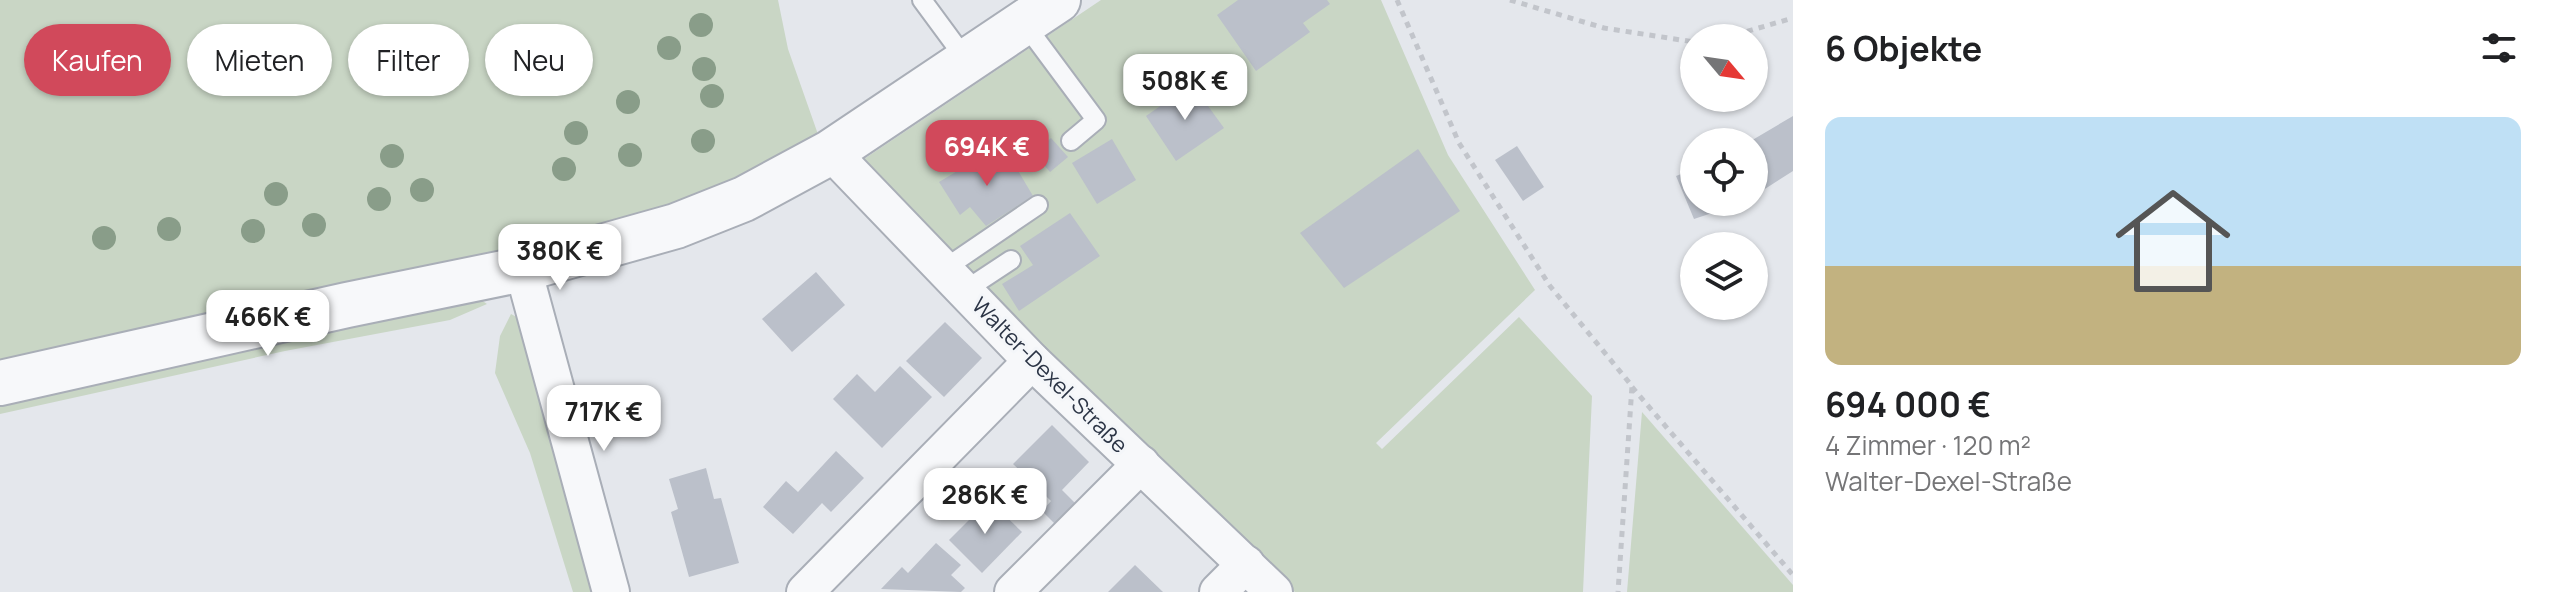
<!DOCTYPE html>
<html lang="de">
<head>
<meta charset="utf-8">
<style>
  body { margin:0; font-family:Manrope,sans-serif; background:#f6f6f6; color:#202124; height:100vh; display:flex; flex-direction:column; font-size:30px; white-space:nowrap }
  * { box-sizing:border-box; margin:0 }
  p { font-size:26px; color:#757577 }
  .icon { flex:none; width:44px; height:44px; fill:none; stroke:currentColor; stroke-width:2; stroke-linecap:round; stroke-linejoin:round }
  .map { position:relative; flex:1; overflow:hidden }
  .details { display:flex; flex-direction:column; background:#fff; width:760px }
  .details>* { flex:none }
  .top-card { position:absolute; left:24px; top:24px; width:760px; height:72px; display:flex; gap:16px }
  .needle { width:52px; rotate:119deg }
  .fabs { position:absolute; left:1680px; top:24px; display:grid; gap:16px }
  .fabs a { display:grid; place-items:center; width:88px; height:88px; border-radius:50%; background:#fff; box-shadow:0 2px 6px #0004; font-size:40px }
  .price { position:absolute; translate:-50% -68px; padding:0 18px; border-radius:16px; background:#fff; color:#222; font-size:26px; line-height:52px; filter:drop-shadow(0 2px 4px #0008) }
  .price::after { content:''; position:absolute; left:50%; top:48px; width:24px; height:18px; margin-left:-12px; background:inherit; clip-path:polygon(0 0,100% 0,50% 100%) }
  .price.on { background:#d1495b; color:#fff }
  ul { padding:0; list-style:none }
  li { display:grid; align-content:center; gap:16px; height:424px; padding:0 32px }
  li span { display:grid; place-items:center; height:248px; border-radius:16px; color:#555 }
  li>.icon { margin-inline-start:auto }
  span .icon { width:144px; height:144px; fill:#fffc; stroke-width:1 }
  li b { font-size:34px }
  h2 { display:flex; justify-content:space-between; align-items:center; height:96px; padding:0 32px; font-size:34px }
  .pill { padding:0 28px; border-radius:36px; background:#fff; box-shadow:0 2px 6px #0004; font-size:28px; line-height:72px }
  .pill.on { background:#d1495b; color:#fff }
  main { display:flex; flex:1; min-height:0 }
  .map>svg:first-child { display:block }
  .green { fill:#c9d6c5 }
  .building { fill:#bbc0ca }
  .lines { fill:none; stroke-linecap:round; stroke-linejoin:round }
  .service-casing { stroke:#a9aeb7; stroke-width:22 }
  .minor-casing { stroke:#a9aeb7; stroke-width:40 }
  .tertiary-casing { stroke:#a9aeb7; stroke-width:48 }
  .path { stroke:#c2c5cb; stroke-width:5; stroke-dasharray:6 6; stroke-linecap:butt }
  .service { stroke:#f7f8fa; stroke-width:18 }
  .minor { stroke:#f7f8fa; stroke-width:36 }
  .tertiary { stroke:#f7f8fa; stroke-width:44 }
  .tree { fill:#899d89 }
  .labels { text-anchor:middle; stroke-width:6; stroke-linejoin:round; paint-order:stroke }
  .street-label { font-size:22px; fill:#2b3445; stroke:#f4f6f9 }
</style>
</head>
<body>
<main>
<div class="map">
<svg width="1793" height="592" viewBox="0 0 1793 592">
  <rect width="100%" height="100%" fill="#e4e7ec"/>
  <!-- green -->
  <g class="green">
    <polygon points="0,0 778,0 788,49 820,140 738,187 523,252 0,370"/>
    <polygon points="1101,0 1381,0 1448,155 1535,290 1376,443 1382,449 1519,317 1592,396 1583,592 1295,592 983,294 858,163"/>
    <polygon points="471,293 487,304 450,320 285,351 0,414 0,397"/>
    <polygon points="511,314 524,321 596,592 573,592 530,453 495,373 500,336"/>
    <polygon points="1642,412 1793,585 1793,592 1627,592"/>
  </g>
  <!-- building -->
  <g class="building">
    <polygon points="1238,0 1327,0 1330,4 1303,23 1310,32 1256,71 1217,15"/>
    <polygon points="1192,84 1224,128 1176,161 1146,116"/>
    <polygon points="1793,116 1793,171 1754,196 1754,142 1749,142"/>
    <polygon points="1051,138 1068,157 1050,172 1034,153"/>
    <polygon points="1112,139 1136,180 1097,204 1072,163"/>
    <polygon points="1517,146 1544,187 1523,201 1495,160"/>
    <polygon points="1418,149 1460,211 1344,288 1300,233"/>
    <polygon points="1007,152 1033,196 986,226 970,207 960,215 939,182 984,155 988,162"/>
    <polygon points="1694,169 1694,202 1742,203 1694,219 1676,176"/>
    <polygon points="1070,213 1100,256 1019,311 1002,284 1033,265 1020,246"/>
    <polygon points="816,272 845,305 792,352 762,319"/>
    <polygon points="945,322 982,358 944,397 906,361"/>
    <polygon points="900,366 932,397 882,448 833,399 857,374 875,392"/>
    <polygon points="1052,425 1089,462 1062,490 1080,508 1060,529 1042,511 1051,501 1013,464"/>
    <polygon points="836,451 864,478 831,512 822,503 793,534 763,507 786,481 798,492"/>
    <polygon points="706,468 714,499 721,498 739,563 689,577 671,512 678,509 669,479"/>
    <polygon points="989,500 1022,532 982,573 949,540"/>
    <polygon points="936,543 961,565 951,575 965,588 961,592 881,589 902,567 908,573"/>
    <polygon points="1135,565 1163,592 1108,592"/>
  </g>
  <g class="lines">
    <defs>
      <g id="service">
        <polyline points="922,0 967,61"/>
        <polyline points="1024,23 1096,120 1071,141"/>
        <polyline points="944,269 1038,205"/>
        <polyline points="964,291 1011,260"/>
      </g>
      <g id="minor">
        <polyline points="831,152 1032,361 1274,592"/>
        <polyline points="523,269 611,592"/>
        <polyline points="805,592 1032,361"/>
        <polyline points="1013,592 1141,464"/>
        <polyline points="1218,592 1246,564"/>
      </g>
      <polyline id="tertiary" points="0,383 347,305 523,269 676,226 744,199 831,152 1058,0"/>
    </defs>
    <!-- service casing -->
    <use href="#service" class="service-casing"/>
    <!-- minor casing -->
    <use href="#minor" class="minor-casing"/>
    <!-- tertiary casing -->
    <use href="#tertiary" class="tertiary-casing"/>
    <!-- path -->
    <g class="path">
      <polyline points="1397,0 1459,143 1550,286 1632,386 1618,592"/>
      <polyline points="1510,0 1604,28 1694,42"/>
      <polyline points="1724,38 1793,18"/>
      <polyline points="1632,387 1793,575"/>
    </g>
    <!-- service -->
    <use href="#service" class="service"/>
    <!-- minor -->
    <use href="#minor" class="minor"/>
    <!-- tertiary -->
    <use href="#tertiary" class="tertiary"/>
  </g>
  <!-- trees -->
  <g class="tree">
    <circle cx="701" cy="25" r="12"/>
    <circle cx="669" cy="48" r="12"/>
    <circle cx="704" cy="69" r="12"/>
    <circle cx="712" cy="96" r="12"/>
    <circle cx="628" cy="102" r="12"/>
    <circle cx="576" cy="133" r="12"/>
    <circle cx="703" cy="141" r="12"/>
    <circle cx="630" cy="155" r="12"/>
    <circle cx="392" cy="156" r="12"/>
    <circle cx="564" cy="169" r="12"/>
    <circle cx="422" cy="190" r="12"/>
    <circle cx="276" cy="194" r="12"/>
    <circle cx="379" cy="199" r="12"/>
    <circle cx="314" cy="225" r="12"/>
    <circle cx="169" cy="229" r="12"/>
    <circle cx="253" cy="231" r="12"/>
    <circle cx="104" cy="238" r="12"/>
  </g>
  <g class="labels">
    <!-- street labels -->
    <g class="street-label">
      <text transform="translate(1050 375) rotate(45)" y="8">Walter-Dexel-Straße</text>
    </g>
  </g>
</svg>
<div class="fabs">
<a><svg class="needle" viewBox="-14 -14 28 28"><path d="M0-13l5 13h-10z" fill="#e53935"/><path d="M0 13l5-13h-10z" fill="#757577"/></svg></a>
<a><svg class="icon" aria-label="locate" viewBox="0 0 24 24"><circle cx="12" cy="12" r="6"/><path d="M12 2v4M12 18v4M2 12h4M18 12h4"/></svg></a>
<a><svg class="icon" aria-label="layers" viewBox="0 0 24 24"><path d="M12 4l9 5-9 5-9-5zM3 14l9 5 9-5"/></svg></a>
</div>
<b class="price" style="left:1185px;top:122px">508K €</b>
<b class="price on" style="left:987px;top:188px">694K €</b>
<b class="price" style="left:560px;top:292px">380K €</b>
<b class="price" style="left:268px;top:358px">466K €</b>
<b class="price" style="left:604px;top:453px">717K €</b>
<b class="price" style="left:985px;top:536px">286K €</b>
<div class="top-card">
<a class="pill on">Kaufen</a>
<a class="pill">Mieten</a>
<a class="pill">Filter</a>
<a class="pill">Neu</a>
</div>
</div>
<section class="details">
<h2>6 Objekte<svg class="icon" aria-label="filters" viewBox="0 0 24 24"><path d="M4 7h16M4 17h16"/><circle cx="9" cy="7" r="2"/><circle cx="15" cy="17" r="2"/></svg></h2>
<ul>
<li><span style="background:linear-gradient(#bfe0f5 60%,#c2b280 0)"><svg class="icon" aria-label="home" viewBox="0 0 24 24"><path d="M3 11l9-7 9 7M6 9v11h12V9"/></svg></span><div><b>694 000 €</b><p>4 Zimmer · 120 m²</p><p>Walter-Dexel-Straße</p></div></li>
</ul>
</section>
</main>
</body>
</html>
